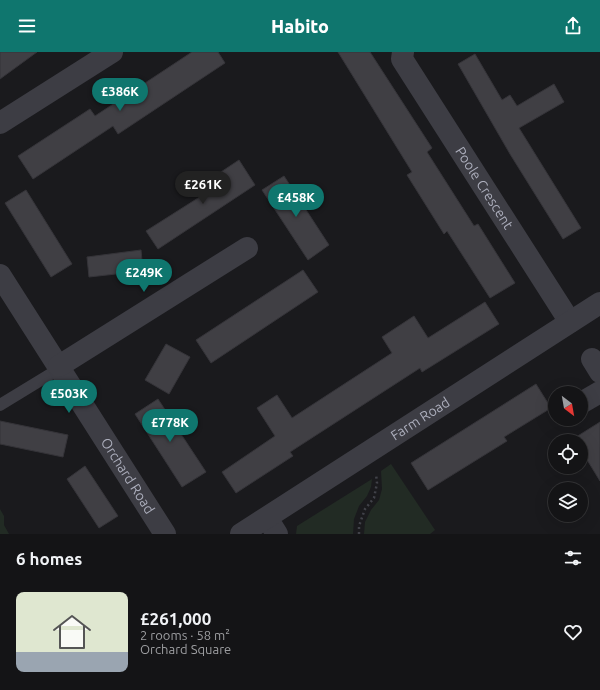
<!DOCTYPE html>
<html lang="en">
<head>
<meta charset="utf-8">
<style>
  body { margin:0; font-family:Ubuntu,sans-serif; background:#1d1d1f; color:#f1f3f6; height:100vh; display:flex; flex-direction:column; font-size:15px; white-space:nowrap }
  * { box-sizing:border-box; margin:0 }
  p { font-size:13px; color:#9d9ea1 }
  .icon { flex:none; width:22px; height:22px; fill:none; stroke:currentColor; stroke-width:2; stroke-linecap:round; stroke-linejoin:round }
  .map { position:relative; height:482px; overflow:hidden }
  .details { display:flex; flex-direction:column; background:#141416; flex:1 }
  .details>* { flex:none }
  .needle { width:26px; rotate:149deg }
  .fabs { position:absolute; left:548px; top:334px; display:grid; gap:8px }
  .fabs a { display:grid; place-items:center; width:40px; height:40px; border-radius:50%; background:#141416; box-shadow:0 4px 16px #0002,0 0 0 1px #333335; font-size:20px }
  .price { position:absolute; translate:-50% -34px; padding:0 9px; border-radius:14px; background:#0f766e; color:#fff; font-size:13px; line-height:26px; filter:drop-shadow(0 1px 2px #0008) }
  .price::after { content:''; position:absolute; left:50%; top:24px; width:12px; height:9px; margin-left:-6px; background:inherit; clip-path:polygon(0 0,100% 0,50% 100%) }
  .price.current { background:#222; color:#fff }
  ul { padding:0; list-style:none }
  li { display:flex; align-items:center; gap:12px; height:100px; padding:0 16px }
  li+li { border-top:1px solid #333335 }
  li span { display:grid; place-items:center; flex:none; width:112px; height:80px; border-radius:8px; color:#555 }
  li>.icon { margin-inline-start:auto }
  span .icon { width:48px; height:48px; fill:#fffc; stroke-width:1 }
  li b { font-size:17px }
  h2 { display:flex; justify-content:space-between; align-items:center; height:48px; padding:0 16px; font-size:17px }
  header { display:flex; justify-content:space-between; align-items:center; height:52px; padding:0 16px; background:#0f766e; color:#fff; font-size:18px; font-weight:800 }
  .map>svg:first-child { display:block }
  .green { fill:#222b24 }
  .building { fill:#403f44; stroke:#353439 }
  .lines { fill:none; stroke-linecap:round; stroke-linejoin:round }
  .path { stroke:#414249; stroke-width:2.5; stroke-dasharray:2 3; stroke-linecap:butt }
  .service { stroke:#3d3d44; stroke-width:12 }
  .minor { stroke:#3d3d44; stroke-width:22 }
  .labels { text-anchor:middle; stroke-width:4; stroke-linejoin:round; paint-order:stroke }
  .street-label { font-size:14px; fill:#acaebc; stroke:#151518 }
</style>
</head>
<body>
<header><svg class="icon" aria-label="menu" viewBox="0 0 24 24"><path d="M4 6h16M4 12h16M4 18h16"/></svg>Habito<svg class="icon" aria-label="share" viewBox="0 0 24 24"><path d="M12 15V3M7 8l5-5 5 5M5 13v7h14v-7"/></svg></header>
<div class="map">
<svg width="600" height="482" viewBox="0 0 600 482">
  <rect width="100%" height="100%" fill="#1a1a1d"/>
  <!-- green -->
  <g class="green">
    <polygon points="391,412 435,478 430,482 364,482 365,470 371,458 379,448 382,437 381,419"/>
    <polygon points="372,427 371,435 367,444 359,454 354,467 353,482 296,482 297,474"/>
    <polygon points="0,457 4,464 4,473 9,482 0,482"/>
  </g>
  <!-- building -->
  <g class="building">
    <polygon points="0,0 37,0 0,27"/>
    <polygon points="192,0 218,0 225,11 118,82 113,74 33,127 18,104 90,57 95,64"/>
    <polygon points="338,0 370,0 432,96 427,100 474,174 478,172 515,231 490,246 447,179 444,182 407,123 412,120"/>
    <polygon points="475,2 502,48 510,43 517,54 554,32 564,50 519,76 581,176 563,187 510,102 458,12"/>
    <polygon points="239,108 255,133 158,197 146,179 217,134 212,126"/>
    <polygon points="284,124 329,193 308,208 262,138"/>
    <polygon points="26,138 72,212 51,225 5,151"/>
    <polygon points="141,198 143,219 89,225 87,205"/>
    <polygon points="303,218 318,240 211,311 196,288"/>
    <polygon points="485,250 499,272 422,320 420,316 290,400 293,404 236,441 222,420 275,384 257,356 277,343 292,366 392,301 382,285 414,264 428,286"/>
    <polygon points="166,292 190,305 169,342 145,328"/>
    <polygon points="536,332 551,356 504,385 507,389 428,438 411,411"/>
    <polygon points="158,347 206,420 182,435 135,362"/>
    <polygon points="0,369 68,383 63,405 0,392"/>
    <polygon points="600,370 600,429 581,398 581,389 575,389 573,387"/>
    <polygon points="85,414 118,464 99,476 67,427"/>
  </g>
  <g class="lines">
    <!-- path -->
    <polyline class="path" points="359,482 359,474 365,457 374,446 377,431 376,422"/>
    <!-- service -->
    <polyline class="service" points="0,353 54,320 59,314"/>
    <!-- minor -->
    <g class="minor">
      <path id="s1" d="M403,0l-1,7 168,263"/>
      <polyline points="0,71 112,0"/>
      <path id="s2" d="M0,223l165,259"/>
      <polyline points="592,307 600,320"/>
      <polyline points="59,314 247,196"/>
      <polyline points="581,351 600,340"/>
      <polyline points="267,466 277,482"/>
      <path id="s3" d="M241,482l359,-231"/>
    </g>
  </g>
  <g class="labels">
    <!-- street labels -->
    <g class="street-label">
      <text dy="5" stroke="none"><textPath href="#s1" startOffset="160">Poole Crescent</textPath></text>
      <text dy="5" stroke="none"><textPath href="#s3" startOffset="213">Farm Road</textPath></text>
      <text dy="5" stroke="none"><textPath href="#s2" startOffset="238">Orchard Road</textPath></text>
    </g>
  </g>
</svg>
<div class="fabs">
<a><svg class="needle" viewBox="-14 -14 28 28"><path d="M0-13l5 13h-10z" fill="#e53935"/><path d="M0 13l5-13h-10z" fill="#9d9ea1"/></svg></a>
<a><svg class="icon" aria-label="locate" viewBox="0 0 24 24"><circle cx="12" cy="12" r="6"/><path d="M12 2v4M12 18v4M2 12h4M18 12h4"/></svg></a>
<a><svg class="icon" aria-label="layers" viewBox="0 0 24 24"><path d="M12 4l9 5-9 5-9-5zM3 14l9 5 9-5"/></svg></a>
</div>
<b class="price" style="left:120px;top:60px">£386K</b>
<b class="price current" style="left:203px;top:153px">£261K</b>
<b class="price" style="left:296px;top:166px">£458K</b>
<b class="price" style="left:144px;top:241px">£249K</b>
<b class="price" style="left:69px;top:362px">£503K</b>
<b class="price" style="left:170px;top:391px">£778K</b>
</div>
<section class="details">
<h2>6 homes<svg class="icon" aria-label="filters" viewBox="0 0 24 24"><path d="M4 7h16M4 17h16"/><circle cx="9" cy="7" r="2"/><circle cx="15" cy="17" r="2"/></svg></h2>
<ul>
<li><span style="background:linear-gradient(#dfe7d0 75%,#9aa5b1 0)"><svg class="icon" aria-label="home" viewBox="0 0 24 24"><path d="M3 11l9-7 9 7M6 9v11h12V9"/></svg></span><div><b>£261,000</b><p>2 rooms · 58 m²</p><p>Orchard Square</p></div><svg class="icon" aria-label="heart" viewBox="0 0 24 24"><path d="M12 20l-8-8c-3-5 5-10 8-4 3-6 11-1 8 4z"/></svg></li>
</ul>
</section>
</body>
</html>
